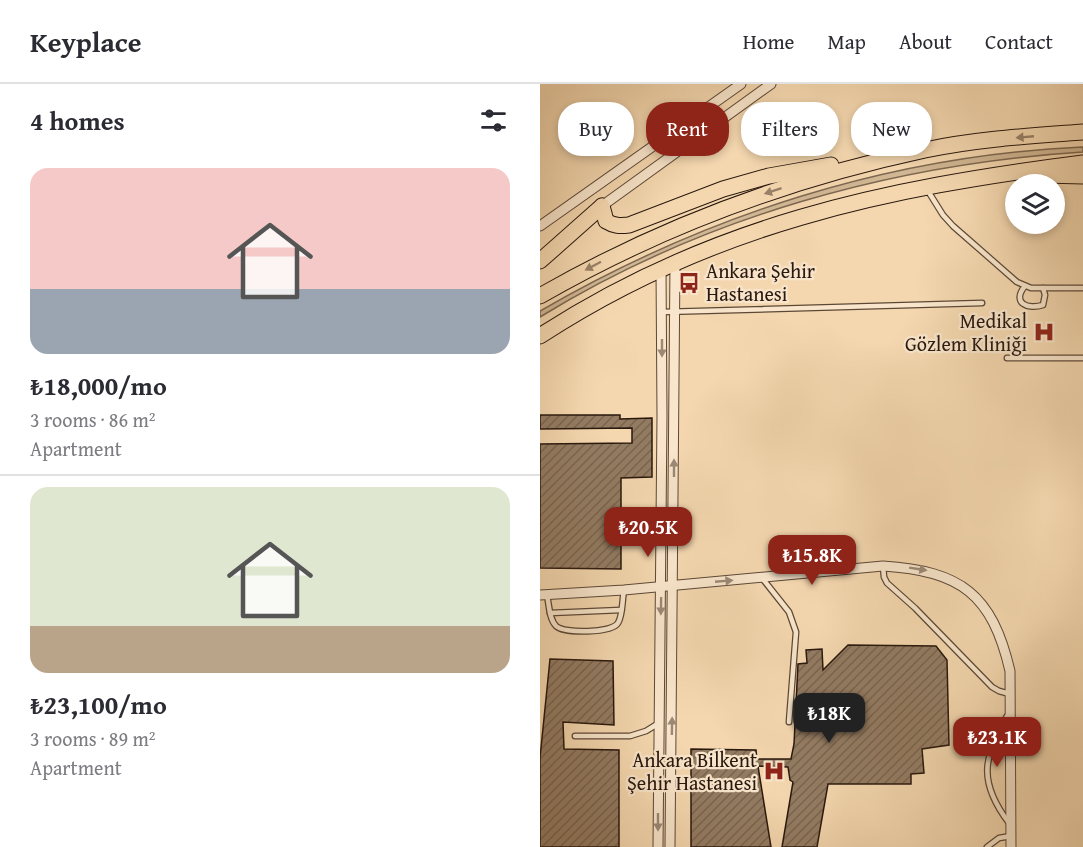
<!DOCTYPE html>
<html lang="en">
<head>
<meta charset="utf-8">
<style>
  body { margin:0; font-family:"Gentium Book Plus",serif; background:#f7f7f7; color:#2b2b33; height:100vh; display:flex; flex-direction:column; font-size:22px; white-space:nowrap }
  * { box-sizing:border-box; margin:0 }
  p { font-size:20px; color:#7c7c81 }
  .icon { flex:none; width:33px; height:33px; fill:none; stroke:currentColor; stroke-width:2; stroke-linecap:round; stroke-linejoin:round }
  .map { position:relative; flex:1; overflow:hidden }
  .side { display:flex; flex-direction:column; background:#fff; width:540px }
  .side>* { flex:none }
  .hud { position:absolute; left:18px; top:18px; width:435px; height:54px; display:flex; gap:12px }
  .buttons { position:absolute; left:465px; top:90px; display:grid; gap:12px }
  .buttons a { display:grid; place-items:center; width:60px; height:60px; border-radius:50%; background:#fff; box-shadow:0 3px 9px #0003; font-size:30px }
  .price { position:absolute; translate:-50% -51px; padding:0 14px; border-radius:12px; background:#8f2418; color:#fff; font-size:20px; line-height:39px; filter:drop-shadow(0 2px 3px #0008) }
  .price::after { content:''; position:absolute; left:50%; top:36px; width:18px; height:14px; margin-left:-9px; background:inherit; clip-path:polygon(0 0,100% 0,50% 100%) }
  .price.current { background:#222; color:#fff }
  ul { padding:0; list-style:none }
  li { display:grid; align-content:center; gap:12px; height:318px; padding:0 30px }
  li+li { border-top:2px solid #e1e1e2 }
  li span { display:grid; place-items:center; height:186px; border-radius:18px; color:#555 }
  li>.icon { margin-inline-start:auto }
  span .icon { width:108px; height:108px; fill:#fffc; stroke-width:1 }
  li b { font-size:26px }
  h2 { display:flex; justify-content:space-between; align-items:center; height:72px; padding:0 30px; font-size:26px }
  .tag { padding:0 21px; border-radius:24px; background:#fff; box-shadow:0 3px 9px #0003; font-size:21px; line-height:54px }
  .tag.current { background:#8f2418; color:#fff }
  header { display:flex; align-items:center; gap:36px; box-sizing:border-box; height:84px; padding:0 30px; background:#fff; border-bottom:2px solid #e1e1e2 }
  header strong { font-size:28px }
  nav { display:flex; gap:33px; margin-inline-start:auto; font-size:21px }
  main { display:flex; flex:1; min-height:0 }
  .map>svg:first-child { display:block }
  .grass { fill:#d1b794; stroke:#7d6851; stroke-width:1.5 }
  .building { fill:url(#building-hatch); stroke:#29180e; stroke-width:1.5 }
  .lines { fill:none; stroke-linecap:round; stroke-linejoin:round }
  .service-casing { stroke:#5c4836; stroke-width:7 }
  .minor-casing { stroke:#5c4836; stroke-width:11 }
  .primary-casing { stroke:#29180e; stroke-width:17 }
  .service { stroke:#f8e5cb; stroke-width:4.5 }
  .minor { stroke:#f8e5cb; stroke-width:9 }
  .primary { stroke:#f4d7af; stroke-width:15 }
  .oneway { fill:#998167 }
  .oneway2 { fill:#9b8976 }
  .labels { text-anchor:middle; stroke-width:4.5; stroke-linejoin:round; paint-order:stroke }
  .poi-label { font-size:20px; fill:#29180e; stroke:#f8e5cb; text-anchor:end }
</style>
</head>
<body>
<header>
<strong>Keyplace</strong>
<nav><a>Home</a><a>Map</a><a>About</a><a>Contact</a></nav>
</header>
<main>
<section class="side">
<h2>4 homes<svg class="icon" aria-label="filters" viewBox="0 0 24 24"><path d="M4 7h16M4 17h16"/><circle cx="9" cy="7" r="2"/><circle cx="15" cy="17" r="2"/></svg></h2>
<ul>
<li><span style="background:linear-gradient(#f6c9c9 65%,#9aa5b1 0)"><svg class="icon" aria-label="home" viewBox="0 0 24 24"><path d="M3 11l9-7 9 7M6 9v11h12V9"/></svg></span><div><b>₺18,000/mo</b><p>3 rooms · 86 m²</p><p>Apartment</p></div></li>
<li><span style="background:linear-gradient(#dfe7d0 75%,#b9a48a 0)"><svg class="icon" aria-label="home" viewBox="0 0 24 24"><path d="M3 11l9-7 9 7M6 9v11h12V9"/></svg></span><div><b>₺23,100/mo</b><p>3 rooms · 89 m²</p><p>Apartment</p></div></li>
</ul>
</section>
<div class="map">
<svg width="543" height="763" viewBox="0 0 543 763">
  <defs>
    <pattern id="building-hatch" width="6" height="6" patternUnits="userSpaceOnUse" patternTransform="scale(1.5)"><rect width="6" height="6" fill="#937b62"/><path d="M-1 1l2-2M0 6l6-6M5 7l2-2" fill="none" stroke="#78644f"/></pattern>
  </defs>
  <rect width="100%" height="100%" fill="#f4d7af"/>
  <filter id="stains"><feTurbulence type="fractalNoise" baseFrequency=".00333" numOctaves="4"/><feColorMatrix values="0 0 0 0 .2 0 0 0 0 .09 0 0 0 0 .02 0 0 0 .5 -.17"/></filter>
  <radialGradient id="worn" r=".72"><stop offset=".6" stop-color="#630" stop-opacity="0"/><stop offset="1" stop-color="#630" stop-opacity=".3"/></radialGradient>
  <!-- grass -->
  <path class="grass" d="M543,63v5c-190,12 -380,65 -543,165v-6c166,-96 351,-156 543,-164z"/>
  <!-- building -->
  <g class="building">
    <polygon points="0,331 80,331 80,335 112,334 112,393 81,394 81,485 0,484 0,360 92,359 92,344 0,345"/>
    <polygon points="308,561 396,562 407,576 409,661 382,665 384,689 371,690 371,700 288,700 277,763 242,763 253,698 250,696 248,683 218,682 231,763 151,763 151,665 216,666 217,675 251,675 254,660 258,580 267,579 266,566 282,565 283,586"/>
    <polygon points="10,575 73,577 74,641 23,638 24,665 79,666 79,763 0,763 0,674"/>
  </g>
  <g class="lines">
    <defs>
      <g id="service">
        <polyline points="388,107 403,131 413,142 477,198 491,204 543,204"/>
        <path d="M485,202c-14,17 3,24 18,19l2,-10 -2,-7"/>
        <polyline points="122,228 442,219"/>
        <polyline points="467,274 543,274"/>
        <polyline points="343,482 344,493 347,499 375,524 452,603 459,607 470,610"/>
        <polyline points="222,494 249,528 256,548 249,638"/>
        <path d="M7,511c2,9 2,24 9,31 8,8 56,7 62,-3 5,-8 4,-23 6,-32"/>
        <polyline points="10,529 81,526"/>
        <path d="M467,632c-24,42 -29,66 2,107"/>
        <polyline points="35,652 90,652 106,647 119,639"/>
        <polyline points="447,763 459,754 471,752"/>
      </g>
      <g id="minor">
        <polyline points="62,122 231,0"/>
        <polyline points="0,142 201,0"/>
        <path d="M0,511l84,-5 259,-24c78,5 109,28 127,105l1,176"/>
        <polyline points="118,763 122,332 121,184"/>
        <polyline points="130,763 135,178"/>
      </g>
      <g id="primary">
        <polyline points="503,91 543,92"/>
        <path d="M62,122l4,15c8,5 14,5 23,4l94,-36 46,-13 62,-11"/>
        <polyline points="0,177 62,122"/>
        <path d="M0,212c120,-69 250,-117 385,-146 52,-11 105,-14 158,-18"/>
        <path d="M0,252c170,-111 345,-148 543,-173"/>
      </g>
    </defs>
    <!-- service casing -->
    <use href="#service" class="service-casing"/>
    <!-- minor casing -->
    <use href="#minor" class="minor-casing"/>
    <!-- primary casing -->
    <use href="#primary" class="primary-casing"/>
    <!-- service -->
    <use href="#service" class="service"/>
    <!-- minor -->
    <use href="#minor" class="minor"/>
    <!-- primary -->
    <use href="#primary" class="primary"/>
  </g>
  <!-- one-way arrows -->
  <defs><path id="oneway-solid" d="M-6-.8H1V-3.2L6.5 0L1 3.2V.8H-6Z" transform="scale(1.5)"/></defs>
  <g class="oneway">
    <use href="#oneway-solid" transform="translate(485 53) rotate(175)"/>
    <use href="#oneway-solid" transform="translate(233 107) rotate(162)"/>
    <use href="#oneway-solid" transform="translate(53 182) rotate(152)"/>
  </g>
  <g class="oneway2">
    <use href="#oneway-solid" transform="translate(122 264) rotate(90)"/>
    <use href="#oneway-solid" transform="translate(134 384) rotate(-90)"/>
    <use href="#oneway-solid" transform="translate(378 485) rotate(9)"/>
    <use href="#oneway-solid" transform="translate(184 497) rotate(-5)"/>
    <use href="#oneway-solid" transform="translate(121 522) rotate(91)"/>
    <use href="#oneway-solid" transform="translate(132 642) rotate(-89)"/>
    <use href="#oneway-solid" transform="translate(118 738) rotate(90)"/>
  </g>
  <!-- icons -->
  <defs>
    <symbol id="bus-bare" viewBox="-9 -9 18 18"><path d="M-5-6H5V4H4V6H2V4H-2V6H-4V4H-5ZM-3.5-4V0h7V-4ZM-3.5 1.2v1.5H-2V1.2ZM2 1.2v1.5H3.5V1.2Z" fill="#8f2418" stroke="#f8e5cb" stroke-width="2.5" paint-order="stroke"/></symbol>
    <symbol id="hospital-bare" viewBox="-9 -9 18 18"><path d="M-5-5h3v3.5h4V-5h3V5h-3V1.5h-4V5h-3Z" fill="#8f2418" stroke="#f8e5cb" stroke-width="2.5" paint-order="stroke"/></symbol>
  </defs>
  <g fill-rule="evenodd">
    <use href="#bus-bare" x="134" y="184" width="30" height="30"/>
    <use href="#hospital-bare" x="489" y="233" width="30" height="30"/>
    <use href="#hospital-bare" x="219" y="672" width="30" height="30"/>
  </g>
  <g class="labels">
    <!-- poi labels -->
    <g class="poi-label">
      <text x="166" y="194" text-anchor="start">Ankara Şehir<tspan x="166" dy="23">Hastanesi</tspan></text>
      <text x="487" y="244">Medikal<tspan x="487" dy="23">Gözlem Kliniği</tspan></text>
      <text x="217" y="683">Ankara Bilkent<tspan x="217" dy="23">Şehir Hastanesi</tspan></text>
    </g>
  </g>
  <rect width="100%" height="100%" filter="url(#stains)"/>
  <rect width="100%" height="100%" fill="url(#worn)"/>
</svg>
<div class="buttons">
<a><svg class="icon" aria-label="layers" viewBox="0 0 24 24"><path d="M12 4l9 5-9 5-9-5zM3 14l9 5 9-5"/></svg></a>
</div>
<b class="price" style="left:108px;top:474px">₺20.5K</b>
<b class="price" style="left:272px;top:502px">₺15.8K</b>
<b class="price current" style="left:289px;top:660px">₺18K</b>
<b class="price" style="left:457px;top:684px">₺23.1K</b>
<div class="hud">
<a class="tag">Buy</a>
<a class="tag current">Rent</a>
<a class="tag">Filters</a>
<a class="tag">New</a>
</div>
</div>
</main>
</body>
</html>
